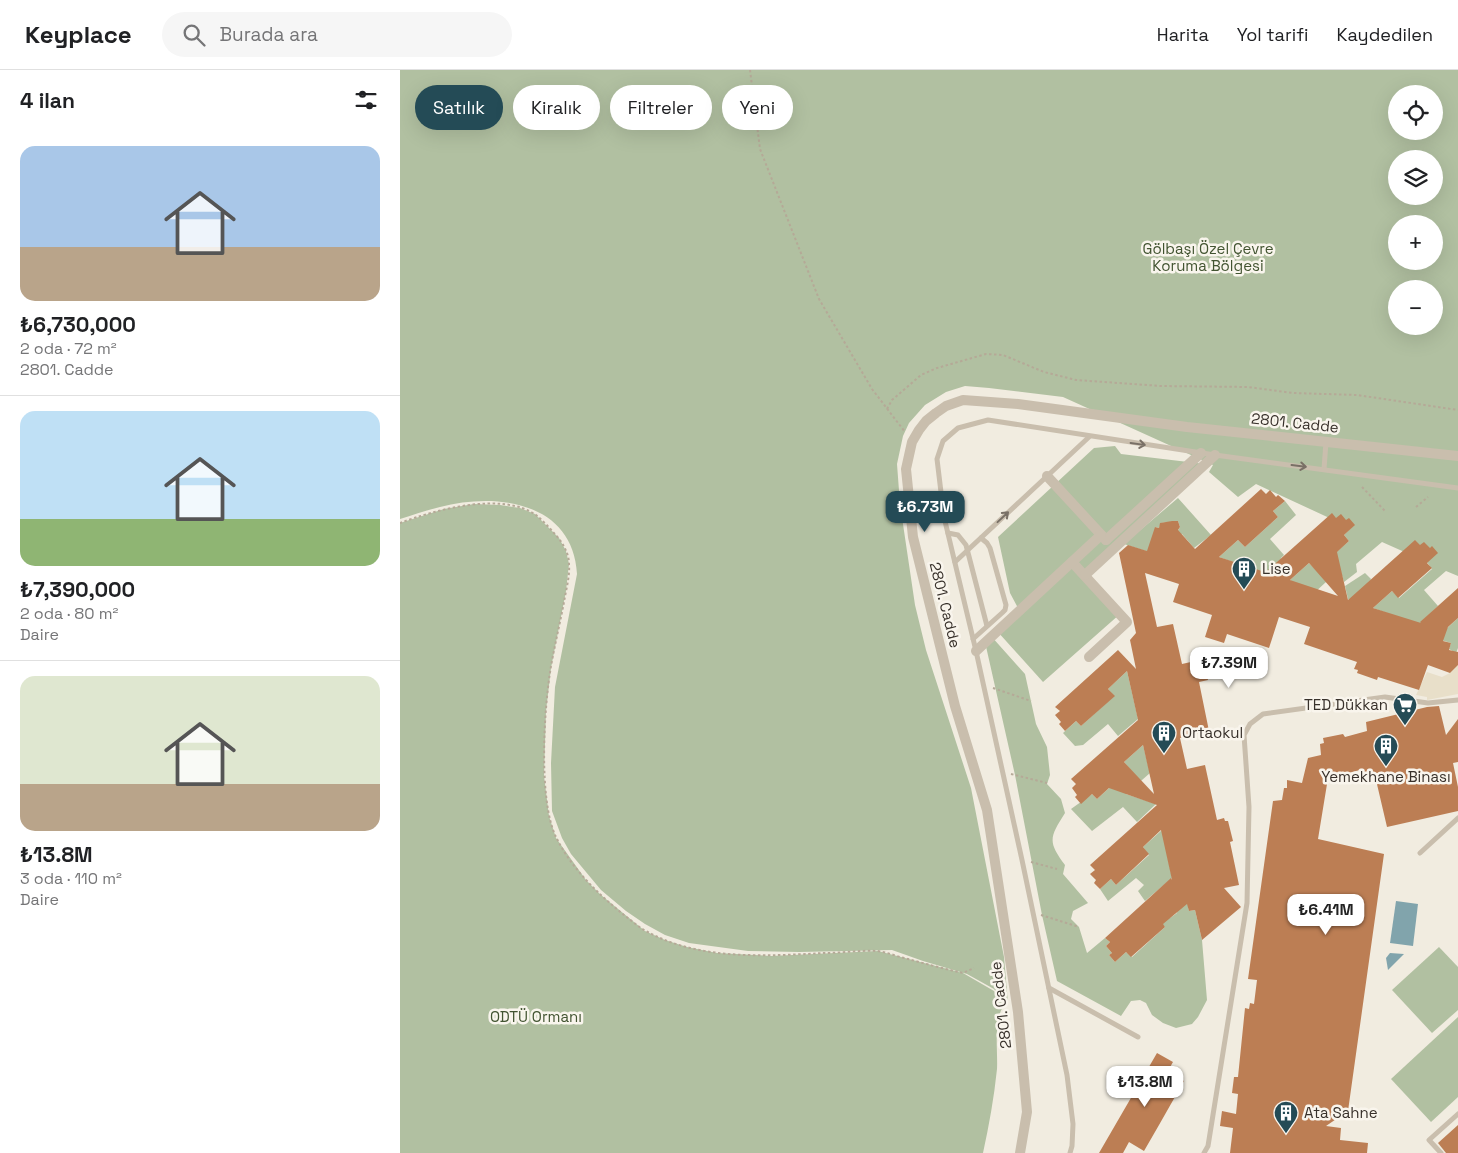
<!DOCTYPE html>
<html lang="tr">
<head>
<meta charset="utf-8">
<style>
  body { margin:0; font-family:"Space Grotesk",sans-serif; background:#f6f6f6; color:#202124; height:100vh; display:flex; flex-direction:column; font-size:19px; white-space:nowrap }
  * { box-sizing:border-box; margin:0 }
  p { font-size:16px; color:#757577 }
  .icon { flex:none; width:28px; height:28px; fill:none; stroke:currentColor; stroke-width:2; stroke-linecap:round; stroke-linejoin:round }
  .map { position:relative; flex:1; overflow:hidden }
  .drawer { display:flex; flex-direction:column; background:#fff; width:400px }
  .drawer>* { flex:none }
  .banner { position:absolute; left:15px; top:15px; width:475px; height:45px; display:flex; gap:10px }
  .fabs { position:absolute; left:988px; top:15px; display:grid; gap:10px }
  .fabs a { display:grid; place-items:center; width:55px; height:55px; border-radius:50%; background:#fff; box-shadow:0 5px 20px #0002; font-size:25px }
  .price { position:absolute; translate:-50% -42px; padding:0 11px; border-radius:10px; background:#fff; color:#222; font-size:16px; line-height:32px; filter:drop-shadow(0 1px 2px #0008) }
  .price::after { content:''; position:absolute; left:50%; top:30px; width:15px; height:11px; margin-left:-8px; background:inherit; clip-path:polygon(0 0,100% 0,50% 100%) }
  .price.current { background:#244b56; color:#fff }
  ul { padding:0; list-style:none }
  li { display:grid; align-content:center; gap:10px; height:265px; padding:0 20px }
  li+li { border-top:1px solid #e0e0e0 }
  li span { display:grid; place-items:center; height:155px; border-radius:15px; color:#555 }
  li>.icon { margin-inline-start:auto }
  span .icon { width:90px; height:90px; fill:#fffc; stroke-width:1 }
  li b { font-size:21px }
  h2 { display:flex; justify-content:space-between; align-items:center; height:60px; padding:0 20px; font-size:21px }
  .chip { padding:0 18px; border-radius:22px; background:#fff; box-shadow:0 5px 20px #0002; font-size:18px; line-height:45px }
  .chip.current { background:#244b56; color:#fff }
  header { display:flex; align-items:center; gap:30px; box-sizing:border-box; height:70px; padding:0 25px; background:#fff; border-bottom:1px solid #e0e0e0 }
  header strong { font-size:24px }
  nav { display:flex; gap:28px; margin-inline-start:auto; font-size:18px }
  .search { width:350px; height:45px; background:#f6f6f6; display:flex; align-items:center; gap:12px; box-sizing:border-box; padding:0 18px; border-radius:28px; color:#757577; font-size:19px }
  main { display:flex; flex:1; min-height:0 }
  .map>svg:first-child { display:block }
  .green { fill:#b1c0a1; fill-rule:evenodd }
  .plaza { fill:#e8dfc9 }
  .water { fill:#81a4ac }
  .building { fill:#bc7e54; fill-rule:evenodd }
  .lines { fill:none; stroke-linecap:round; stroke-linejoin:round }
  .path { stroke:#b5a997; stroke-width:2; stroke-dasharray:2.5 2.5; stroke-linecap:butt }
  .lane { stroke:#c9bead; stroke-width:5 }
  .street { stroke:#c9bead; stroke-width:10 }
  .oneway { stroke:#797066 }
  .labels { text-anchor:middle; stroke-width:5; stroke-linejoin:round; paint-order:stroke }
  .park-label { font-size:15px; fill:#425431; stroke:#f9f5ed }
  .street-label { font-size:15px; fill:#38312b; stroke:#f9f5ed }
  .poi-label { font-size:15px; fill:#38312b; stroke:#f9f5ed; text-anchor:start }
</style>
</head>
<body>
<header>
<strong>Keyplace</strong>
<div class="search"><svg class="icon" aria-label="search" viewBox="0 0 24 24"><circle cx="10" cy="10" r="6"/><path d="M15 15l6 6"/></svg>Burada ara</div>
<nav><a>Harita</a><a>Yol tarifi</a><a>Kaydedilen</a></nav>
</header>
<main>
<section class="drawer">
<h2>4 ilan<svg class="icon" aria-label="filters" viewBox="0 0 24 24"><path d="M4 7h16M4 17h16"/><circle cx="9" cy="7" r="2"/><circle cx="15" cy="17" r="2"/></svg></h2>
<ul>
<li><span style="background:linear-gradient(#a9c7e8 65%,#b9a48a 0)"><svg class="icon" aria-label="home" viewBox="0 0 24 24"><path d="M3 11l9-7 9 7M6 9v11h12V9"/></svg></span><div><b>₺6,730,000</b><p>2 oda · 72 m²</p><p>2801. Cadde</p></div></li>
<li><span style="background:linear-gradient(#bfe0f5 70%,#8fb573 0)"><svg class="icon" aria-label="home" viewBox="0 0 24 24"><path d="M3 11l9-7 9 7M6 9v11h12V9"/></svg></span><div><b>₺7,390,000</b><p>2 oda · 80 m²</p><p>Daire</p></div></li>
<li><span style="background:linear-gradient(#dfe7d0 70%,#b9a48a 0)"><svg class="icon" aria-label="home" viewBox="0 0 24 24"><path d="M3 11l9-7 9 7M6 9v11h12V9"/></svg></span><div><b>₺13.8M</b><p>3 oda · 110 m²</p><p>Daire</p></div></li>
</ul>
</section>
<div class="map">
<svg width="1058" height="1083" viewBox="0 0 1058 1083">
  <rect width="100%" height="100%" fill="#f1ece0"/>
  <!-- green -->
  <g class="green">
    <path d="M0,0h1058v506l-12,-5 -22,19 14,16 -15,14 8,9 -58,-21 19,-17 7,7 33,-29 -5,-7 -45,-20 -26,22 1,8 -13,10 -4,-13 -28,26 -22,-15 19,-17 7,7 33,-29 -5,-6 7,-7 -95,-44 -18,13 -29,-25 4,-7 -150,-68 -74,-9 -24,-2 -19,6 -21,13 -16,18 -6,13 -6,28 3,40 15,101 11,45 45,138 33,169 4,46 -4,1 -10,-15 -27,-15 -44,-13 -31,-11 -93,2 -51,-1 -59,-8 -24,-8 -20,-11 -19,-13 -25,-21 -30,-36 -9,-16 -10,-27 -1,-48 4,-76 22,-113c-4,-72 -80,-82 -137,-67 -13,3 -27,8 -40,12zM996,24h38v37h-38zM996,89h38v37h-38zM996,154h38v37h-38zM996,219h38v37h-38z"/>
    <polygon points="715,376 721,384 805,394 685,505 720,544 643,612 597,561 619,540 610,523 598,467 694,378"/>
    <polygon points="778,428 811,465 794,478 782,464 776,469 777,462 780,457 778,451 761,453 759,458 755,457 755,484 724,474"/>
    <polygon points="885,431 896,445 870,469 884,485 881,488 877,508 819,487 838,470 845,477 878,447 873,441"/>
    <path d="M74,434l26,1 20,3 15,6 24,24 7,13 3,13 -3,27 -15,77 -5,43 -2,65 5,40 7,22 30,42 15,15 44,36 20,9 22,7 30,6 54,3 107,-5 85,22 31,18 10,14c-11,16 -6,45 -7,64 -3,29 -8,56 -14,84h-583v-630l44,-14z"/>
    <polygon points="965,503 971,509 957,539 948,529 945,516"/>
    <polygon points="1058,548 1058,578 1056,583 1049,579 1051,573 1041,570 1044,561"/>
    <path d="M591,566l34,38 11,50 11,23 3,28 -3,9 14,15 4,14c-15,24 -18,28 0,52l-2,9 25,29 -15,8 -2,8 8,8 8,26 18,-15 5,4 -4,4 6,7 -3,2 6,7 11,-10 6,5 33,-30 -7,-7 12,-2 7,-5 1,-8 9,-5 2,11 6,-1 7,30 5,60 -9,17 -6,7 -16,4 -13,-5 -11,-8 -6,-12 -6,-3 -9,1 -10,15 -64,-35 -15,-66 -27,-140 -30,-133z"/>
    <polygon points="727,601 738,649 718,666 708,654 683,675 675,676 663,663 676,651 681,656 714,626 708,619"/>
    <polygon points="743,675 750,703 726,724 756,734 737,752 723,737 692,761 671,739 692,724 697,729 730,699 724,692"/>
    <polygon points="762,760 772,808 745,831 738,821 744,815 736,808 708,831 700,819 711,809 716,815 749,785 743,777"/>
    <polygon points="1039,877 1058,897 1058,940 1032,963 992,920"/>
    <polygon points="1058,947 1058,1027 1031,1052 991,1009"/>
  </g>
  <!-- plaza -->
  <polygon class="plaza" points="1058,595 1058,624 1027,630 1027,627 1016,625 1027,602 1042,607 1050,603"/>
  <!-- water -->
  <g class="water">
    <polygon points="996,831 1018,834 1013,876 990,873"/>
    <polygon points="990,883 1004,884 988,900 986,888"/>
  </g>
  <!-- building -->
  <g class="building">
    <path d="M861,419l5,5 4,-4 6,7 2,-2 7,6 -12,10 5,6 -33,30 -7,-7 -19,17 49,16 -1,-2 65,-58 4,5 5,-4 5,6 3,-2 6,7 -11,10 5,6 -12,11 11,48 67,-60 5,5 4,-3 6,6 2,-2 6,7 -11,10 5,5 -34,30 -6,-7 -19,17 48,15 -1,-1 38,-34v30l-10,9 -5,14 8,2 -2,7 9,2v13l-8,8 -22,-8 -9,25 -41,-13 -1,3 -20,-7 1,-3 -4,-1 3,-7 -53,-18 6,-17 -31,-10 -10,31 -42,-14 -3,9 -19,-6 7,-22 -39,-13 6,-18 -34,-11 12,54 16,-3 9,40 22,-5 4,21 -9,2 10,49 -29,7 7,31 18,-4 12,55 7,-2 1,3h3l5,20 -3,1 9,43 -15,3 17,19 -39,33 -7,-30 -6,1 -2,-7 -24,20 2,3 -34,30 -5,-5 -11,10 -6,-7 3,-2 -6,-7 4,-4 -5,-4 66,-60 1,2 -11,-50 -18,17 6,7 -33,31 -5,-6 -11,10 -6,-6 2,-3 -6,-6 5,-4 -5,-5 67,-60 -48,-17 -12,11 -5,-5 -11,10 -6,-7 2,-2 -5,-7 4,-4 -5,-5 67,-59 -11,-49 -19,18 7,7 -34,30 -5,-5 -11,10 -6,-7 2,-2 -6,-7 5,-4 -5,-4 63,-57 18,19 -6,-29 6,-7 -17,-80 9,-8 19,6 8,-24 4,1 1,-5 12,-2h6l2,6 -2,3 17,19zM909,493l29,33 -48,-16zM743,675l11,49 -30,-32z"/>
    <polygon points="1039,636 1046,665 1058,649 1058,692 1053,693 1058,717 1058,741 987,757 976,710 967,712 960,700 928,708 918,769 984,784 948,1041 926,1056 941,1058 940,1070 968,1073 967,1083 830,1083 833,1058 820,1056 822,1041 836,1044 838,1024 832,1023 834,1007 838,1007 845,938 849,939 850,933 854,934 857,910 848,909 873,731 882,730 884,718 887,718 887,710 902,713 908,688 921,685 920,674 924,673 923,668 943,664 945,667 967,661 966,652 1027,637"/>
    <polygon points="757,983 773,992 769,999 771,1000 770,1003 784,1011 759,1055 744,1081 729,1072 723,1083 699,1083"/>
    <polygon points="1058,1055 1058,1083 1046,1083 1038,1073"/>
  </g>
  <g class="lines">
    <!-- path -->
    <g class="path">
      <polyline points="350,0 360,79 419,229 472,319 505,362"/>
      <polyline points="487,339 492,330 521,305 537,298 586,284 603,285 644,302 676,310 761,316 848,317 893,323 957,325 1058,340"/>
      <polyline points="962,417 986,442"/>
      <polyline points="1016,437 1028,427"/>
      <path d="M0,453c35,-13 102,-32 136,-8 6,5 12,11 17,17 8,8 16,20 16,32 1,12 -3,26 -5,38 -4,21 -9,42 -13,64 -7,41 -13,134 5,171 15,31 42,57 68,78 7,5 14,12 22,16 53,30 121,25 179,22 17,0 35,-3 52,-2 10,1 21,6 31,8 18,5 37,10 55,14l11,-5"/>
      <polyline points="593,618 631,631"/>
      <polyline points="611,704 647,713"/>
      <polyline points="631,792 657,799"/>
      <polyline points="641,845 679,857"/>
    </g>
    <!-- lane -->
    <g class="lane">
      <polyline points="924,399 926,372"/>
      <polyline points="548,463 558,465 566,475 587,556"/>
      <polyline points="555,492 689,367"/>
      <polyline points="573,569 602,543 605,540 606,535 590,478 587,473 581,468"/>
      <polyline points="1020,783 1058,748"/>
      <polyline points="649,918 738,967"/>
      <polyline points="670,1083 672,1076 673,1054 667,1005 622,790 576,581 544,447 537,389 543,371 558,358 588,350 815,385 1058,418"/>
      <polyline points="804,1083 808,1076 847,833 849,737 844,665 850,654 863,644 985,627 1028,633 1058,630"/>
      <polyline points="1041,1083 1029,1070 1058,1044"/>
    </g>
    <!-- street -->
    <g class="street">
      <polyline points="647,406 706,470"/>
      <polyline points="706,470 801,383"/>
      <polyline points="672,492 727,552 689,587"/>
      <polyline points="685,505 815,385"/>
      <polyline points="576,581 701,465"/>
      <polyline points="620,1083 627,1042 618,942 587,740 555,636 513,467 506,399 512,372 519,360 526,351 536,343 546,336 563,330 618,334 787,357 1058,386"/>
    </g>
  </g>
  <!-- one-way arrows -->
  <defs><path id="oneway-shaft" d="M-6 0H5M1.5-3L5.5 0L1.5 3" fill="none" stroke-width="1.6" stroke-linecap="round" stroke-linejoin="round" transform="scale(1.25)"/></defs>
  <g class="oneway">
    <use href="#oneway-shaft" transform="translate(738 374) rotate(8)"/>
    <use href="#oneway-shaft" transform="translate(899 396) rotate(7)"/>
    <use href="#oneway-shaft" transform="translate(603 447) rotate(-43)"/>
  </g>
  <!-- icons -->
  <defs>
    <symbol id="building-pin" viewBox="-11 -11 22 30"><path d="M0 17L-7.5 6A9.5 9.5 0 1 1 7.5 6Z" fill="#244b56" stroke="#f9f5ed"/><path d="M-4-6H4V6H1V3H-1V6H-4ZM-2.5-4.3h1.7v1.8h-1.7ZM.8-4.3h1.7v1.8H.8ZM-2.5-1h1.7V.8h-1.7ZM.8-1h1.7V.8H.8Z" fill="#fff"/></symbol>
    <symbol id="supermarket-pin" viewBox="-11 -11 22 30"><path d="M0 17L-7.5 6A9.5 9.5 0 1 1 7.5 6Z" fill="#244b56" stroke="#f9f5ed"/><path d="M-6-5.5h2.5l.6 2H6L4.5 2H-2.5L-4.4-4H-6ZM-1.5 3.2a1.3 1.3 0 1 0 .1 0ZM3 3.2a1.3 1.3 0 1 0 .1 0Z" fill="#fff"/></symbol>
  </defs>
  <g fill-rule="evenodd">
    <use href="#building-pin" x="830" y="485" width="28" height="38"/>
    <use href="#supermarket-pin" x="991" y="621" width="28" height="38"/>
    <use href="#building-pin" x="750" y="649" width="28" height="38"/>
    <use href="#building-pin" x="972" y="662" width="28" height="38"/>
    <use href="#building-pin" x="872" y="1029" width="28" height="38"/>
  </g>
  <g class="labels">
    <!-- park labels -->
    <g class="park-label">
      <text x="808" y="184">Gölbaşı Özel Çevre<tspan x="808" dy="17">Koruma Bölgesi</tspan></text>
      <text x="136" y="952">ODTÜ Ormanı</text>
    </g>
    <!-- street labels -->
    <g class="street-label">
      <text transform="translate(895 353) rotate(6)" y="5">2801. Cadde</text>
      <text transform="translate(545 535) rotate(76)" y="5">2801. Cadde</text>
      <text transform="translate(601 935) rotate(-97)" y="5">2801. Cadde</text>
    </g>
    <!-- poi labels -->
    <g class="poi-label">
      <text x="862" y="504">Lise</text>
      <text x="988" y="640" text-anchor="end">TED Dükkan</text>
      <text x="782" y="668">Ortaokul</text>
      <text x="986" y="712" text-anchor="middle">Yemekhane Binası</text>
      <text x="904" y="1048">Ata Sahne</text>
    </g>
  </g>
</svg>
<div class="fabs">
<a><svg class="icon" aria-label="locate" viewBox="0 0 24 24"><circle cx="12" cy="12" r="6"/><path d="M12 2v4M12 18v4M2 12h4M18 12h4"/></svg></a>
<a><svg class="icon" aria-label="layers" viewBox="0 0 24 24"><path d="M12 4l9 5-9 5-9-5zM3 14l9 5 9-5"/></svg></a>
<a>+</a>
<a>−</a>
</div>
<b class="price current" style="left:525px;top:463px">₺6.73M</b>
<b class="price" style="left:829px;top:619px">₺7.39M</b>
<b class="price" style="left:926px;top:866px">₺6.41M</b>
<b class="price" style="left:745px;top:1038px">₺13.8M</b>
<div class="banner">
<a class="chip current">Satılık</a>
<a class="chip">Kiralık</a>
<a class="chip">Filtreler</a>
<a class="chip">Yeni</a>
</div>
</div>
</main>
</body>
</html>
